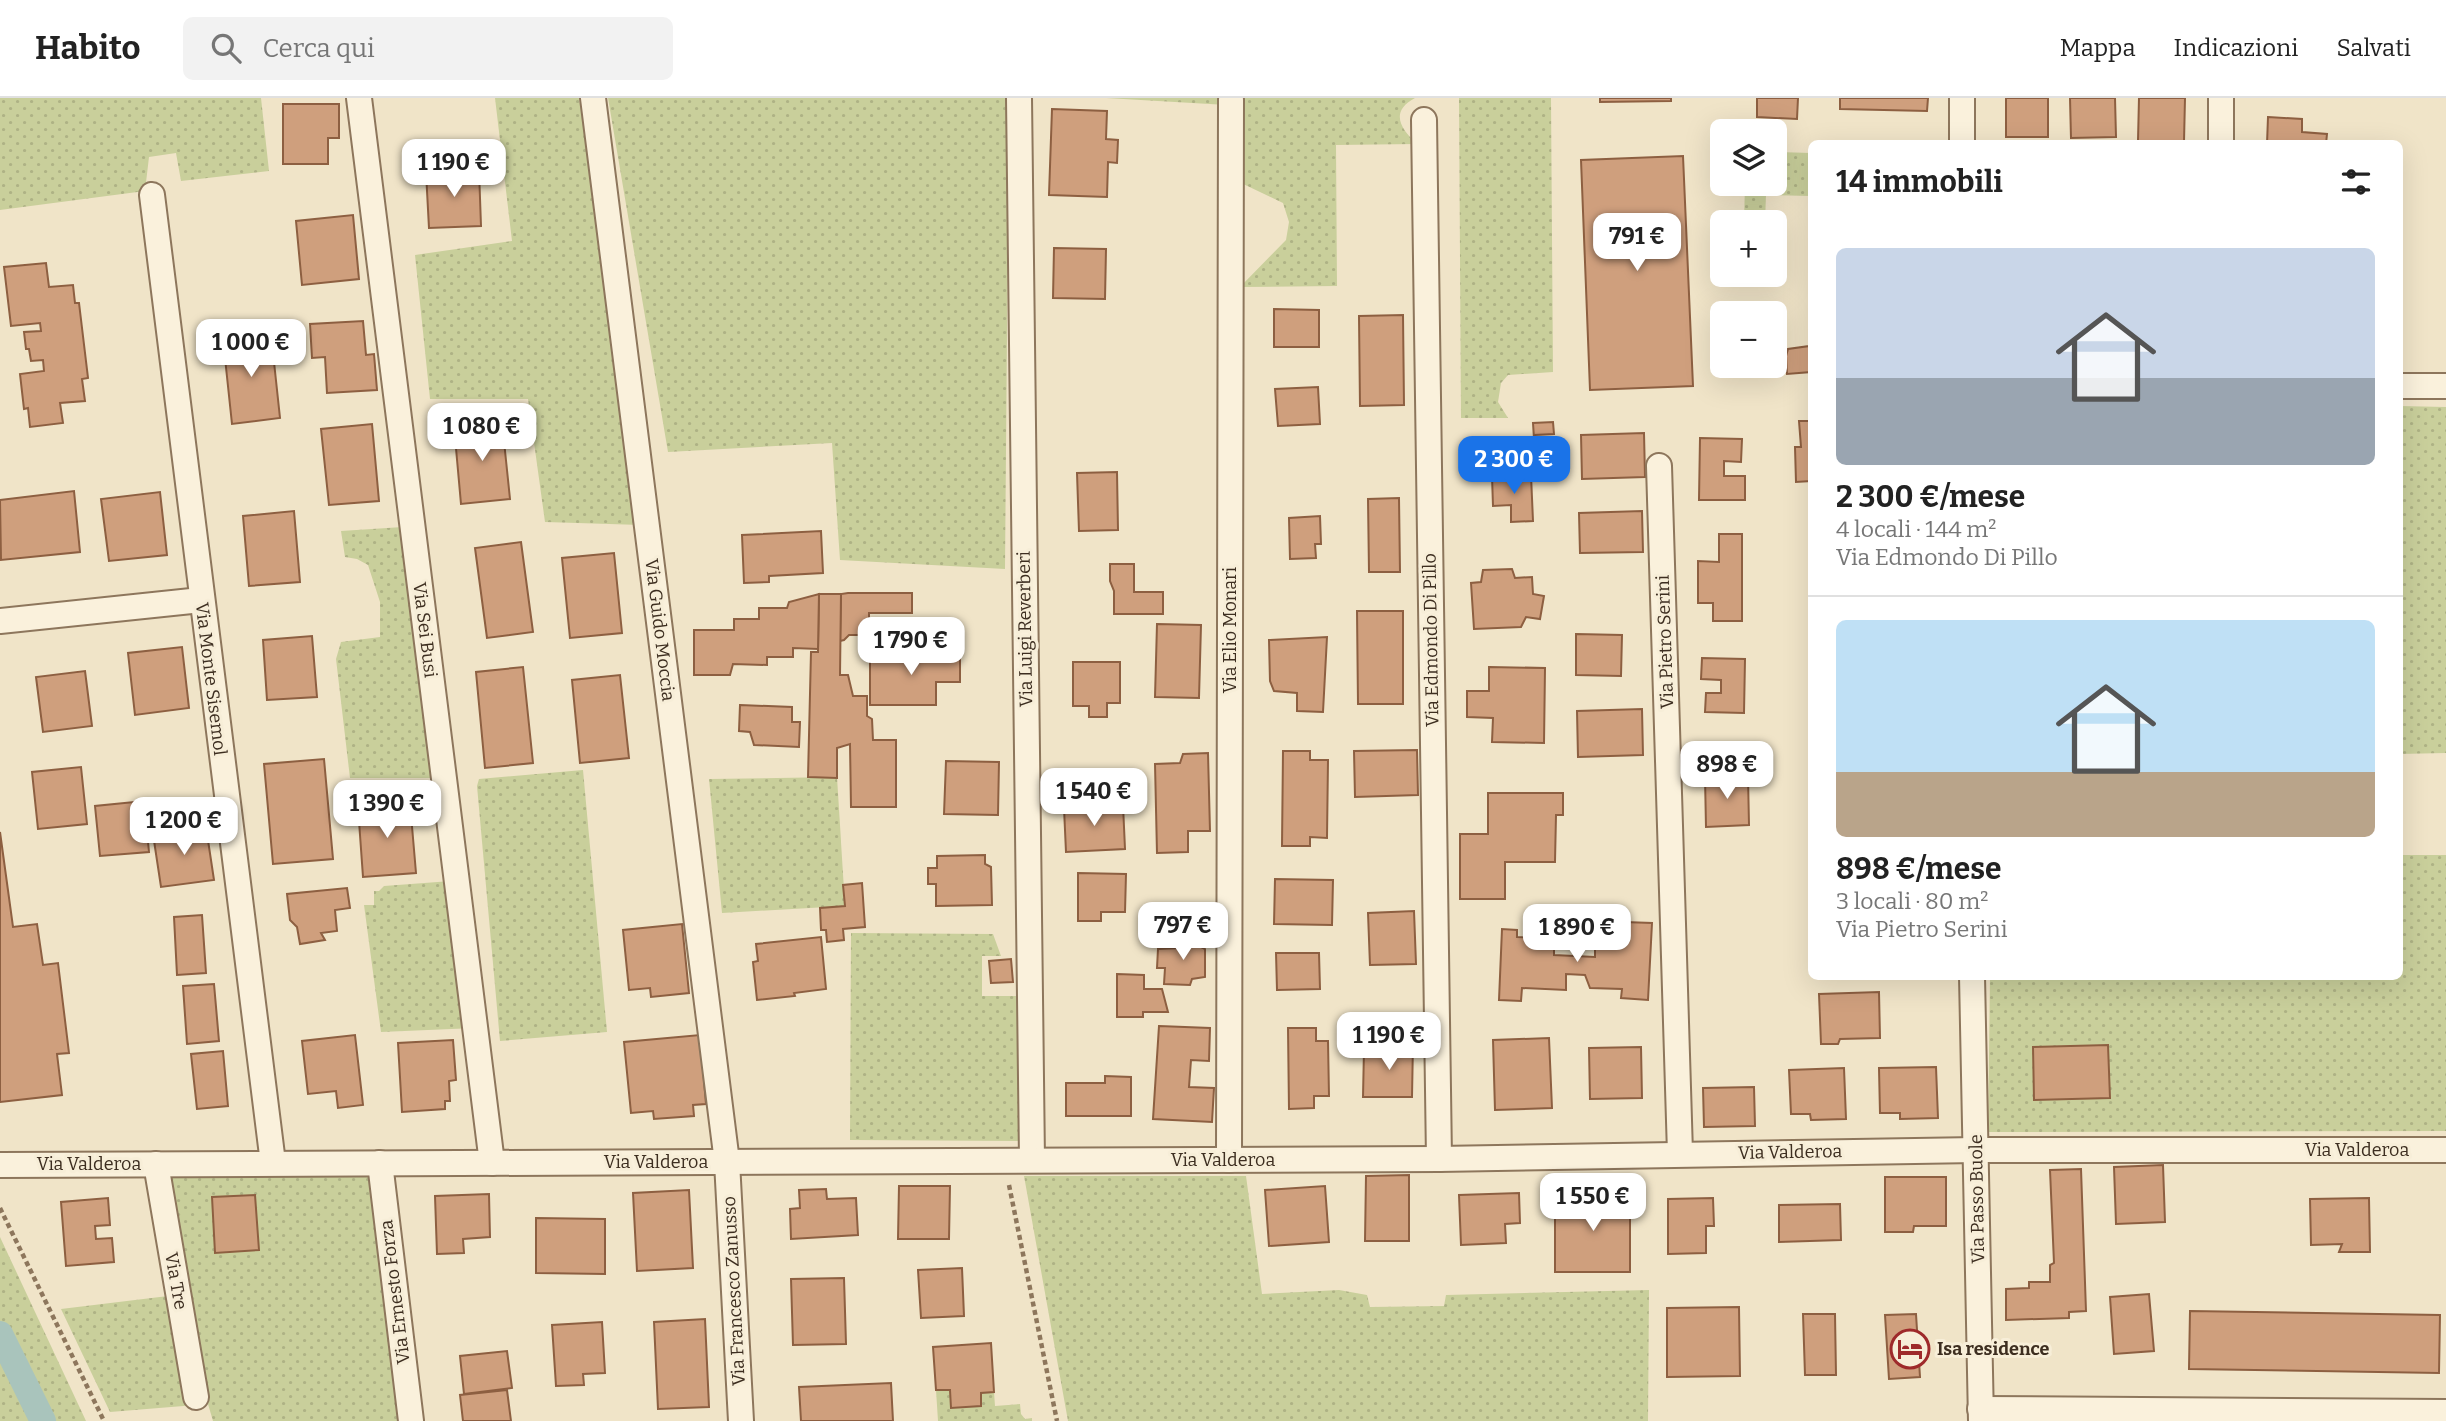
<!DOCTYPE html>
<html lang="it">
<head>
<meta charset="utf-8">
<style>
  body { margin:0; font-family:Bitter,serif; background:#f2f2f2; color:#222; height:100vh; display:flex; flex-direction:column; font-size:26px; white-space:nowrap }
  * { box-sizing:border-box; margin:0 }
  p { font-size:23px; color:#767676 }
  .icon { flex:none; width:38px; height:38px; fill:none; stroke:currentColor; stroke-width:2; stroke-linecap:round; stroke-linejoin:round }
  .map { position:relative; flex:1; overflow:hidden }
  .panel { position:absolute; left:1808px; top:42px; width:595px; height:840px; display:flex; flex-direction:column; background:#fff; border-radius:10px; box-shadow:0 7px 28px #0002 }
  .panel>* { flex:none }
  .fabs { position:absolute; left:1710px; top:21px; display:grid; gap:14px }
  .fabs a { display:grid; place-items:center; width:77px; height:77px; border-radius:10px; background:#fff; box-shadow:0 7px 28px #0002; font-size:35px }
  .price { position:absolute; translate:-50% -60px; padding:0 16px; border-radius:14px; background:#fff; color:#222; font-size:23px; line-height:46px; filter:drop-shadow(0 2px 4px #0008) }
  .price::after { content:''; position:absolute; left:50%; top:42px; width:21px; height:16px; margin-left:-10px; background:inherit; clip-path:polygon(0 0,100% 0,50% 100%) }
  .price.on { background:#1a73e8; color:#fff }
  ul { padding:0; list-style:none }
  li { display:grid; align-content:center; gap:14px; height:371px; padding:0 28px }
  li+li { border-top:2px solid #e0e0e0 }
  li span { display:grid; place-items:center; height:217px; border-radius:10px; color:#555 }
  li>.icon { margin-inline-start:auto }
  span .icon { width:126px; height:126px; fill:#fffc; stroke-width:1 }
  li b { font-size:30px }
  h2 { display:flex; justify-content:space-between; align-items:center; height:84px; padding:0 28px; font-size:30px }
  header { display:flex; align-items:center; gap:42px; box-sizing:border-box; height:98px; padding:0 35px; background:#fff; border-bottom:2px solid #e0e0e0 }
  header strong { font-size:33px }
  nav { display:flex; gap:38px; margin-inline-start:auto; font-size:24px }
  .search { width:490px; height:63px; background:#f2f2f2; display:flex; align-items:center; gap:18px; box-sizing:border-box; padding:0 24px; border-radius:10px; color:#767676; font-size:26px }
  .map>svg:first-child { display:block }
  .green { fill:url(#green-dots) }
  .lines { fill:none; stroke-linecap:round; stroke-linejoin:round }
  .canal { stroke:#a9c4bc; stroke-width:26 }
  .building { fill:#cf9f7d; stroke:#8d5f41; stroke-width:2 }
  .minor-casing { stroke:#8d765c; stroke-width:28 }
  .path { stroke:#8d765c; stroke-width:4.5; stroke-dasharray:5 3.5; stroke-linecap:butt }
  .minor { stroke:#faf1dc; stroke-width:24 }
  .labels { text-anchor:middle; stroke-width:6; stroke-linejoin:round; paint-order:stroke }
  .street-label { font-size:18px; fill:#3d2e20; stroke:#f7eed8 }
  .poi-label { font-size:18px; font-weight:bold; fill:#3d2e20; stroke:#f7eed8; text-anchor:start }
</style>
</head>
<body>
<header>
<strong>Habito</strong>
<div class="search"><svg class="icon" aria-label="search" viewBox="0 0 24 24"><circle cx="10" cy="10" r="6"/><path d="M15 15l6 6"/></svg>Cerca qui</div>
<nav><a>Mappa</a><a>Indicazioni</a><a>Salvati</a></nav>
</header>
<div class="map">
<svg width="2446" height="1323" viewBox="0 0 2446 1323">
  <defs>
    <pattern id="green-dots" width="8" height="8" patternUnits="userSpaceOnUse" patternTransform="scale(1.75)"><rect width="8" height="8" fill="#c9cf9b"/><path d="M2 2h.1M6 6h.1" fill="none" stroke="#aeb285" stroke-width="1.8" stroke-linecap="round"/></pattern>
  </defs>
  <rect width="100%" height="100%" fill="#f0e4c8"/>
  <!-- green -->
  <g class="green">
    <polygon points="0,0 261,0 269,73 181,83 176,55 149,59 145,93 0,112"/>
    <polygon points="495,0 579,0 623,273 641,427 545,424 528,301 430,301 415,157 512,143"/>
    <polygon points="608,0 1009,0 1005,471 840,462 832,345 668,354"/>
    <path d="M1106,0h309c-26,14 -14,31 2,46l-81,1 1,141 -97,1 46,-47 3,-18 -6,-19 -44,-21 5,-76z"/>
    <polygon points="1459,0 1551,0 1553,274 1508,277 1501,285 1498,304 1508,320 1461,320"/>
    <polygon points="1775,54 1811,55 1811,98 1766,97 1765,124 1744,124 1745,86 1774,86"/>
    <polygon points="2399,308 2446,309 2446,655 2399,656"/>
    <polygon points="418,428 439,680 350,680 336,561 341,544 380,539 380,504 368,467 357,461 345,459 341,433"/>
    <polygon points="583,672 607,934 500,943 477,688 479,681"/>
    <polygon points="837,679 845,808 722,815 709,681"/>
    <polygon points="2399,757 2446,757 2446,1033 1988,1034 1990,879 2399,878"/>
    <polygon points="451,783 475,930 381,934 364,807 374,807 374,793 379,793 384,788"/>
    <polygon points="851,835 993,836 1001,858 982,858 982,898 1021,898 1021,1043 850,1042"/>
    <polygon points="377,1068 406,1323 213,1323 208,1306 110,1314 61,1211 168,1198 149,1075"/>
    <polygon points="1024,1078 1246,1078 1262,1196 1339,1192 1367,1197 1370,1209 1444,1208 1446,1197 1649,1192 1648,1323 1068,1323"/>
    <polygon points="0,1139 86,1323 0,1323"/>
    <polygon points="936,1292 950,1292 952,1310 981,1308 981,1295 994,1294 995,1308 1020,1306 1021,1316 1025,1321 1032,1320 1032,1323 938,1323"/>
  </g>
  <g class="lines">
    <!-- canal -->
    <polyline class="canal" points="0,1236 43,1323"/>
  </g>
  <!-- building -->
  <g class="building">
    <polygon points="1600,0 1671,0 1671,3 1600,4"/>
    <polygon points="1757,0 1798,0 1797,21 1757,19"/>
    <polygon points="1840,0 1928,0 1927,13 1840,11"/>
    <rect x="2006" y="0" width="42" height="39"/>
    <polygon points="2070,0 2115,0 2116,39 2071,40"/>
    <polygon points="2139,0 2185,0 2184,44 2138,43"/>
    <polygon points="283,6 339,6 339,40 328,40 328,66 283,66"/>
    <polygon points="1052,11 1107,13 1106,41 1118,42 1117,65 1108,64 1107,99 1049,97"/>
    <polygon points="2268,19 2302,21 2302,34 2327,36 2326,46 2267,46"/>
    <polygon points="1683,58 1693,288 1590,292 1581,62"/>
    <polygon points="479,72 481,128 429,130 426,74"/>
    <polygon points="353,117 359,181 302,187 296,123"/>
    <polygon points="1054,150 1106,151 1105,201 1053,200"/>
    <polygon points="46,165 49,189 73,187 75,205 79,205 88,280 82,281 85,303 60,305 63,325 30,329 28,310 24,311 20,276 44,273 43,262 31,263 29,251 26,251 24,234 41,233 40,225 11,228 4,169"/>
    <polygon points="1274,211 1319,212 1319,249 1274,249"/>
    <polygon points="1403,217 1404,307 1360,308 1359,218"/>
    <polygon points="363,223 366,257 374,256 377,292 327,295 325,259 312,260 310,226"/>
    <polygon points="1811,235 1811,274 1787,276 1786,258 1788,251 1809,248"/>
    <polygon points="271,236 280,320 232,326 223,241"/>
    <polygon points="1318,289 1320,326 1278,328 1275,291"/>
    <polygon points="1799,323 1811,323 1811,383 1796,384 1795,349 1801,349"/>
    <polygon points="502,324 510,401 461,406 454,328"/>
    <polygon points="1553,324 1554,336 1535,337 1537,369 1484,371 1483,343 1534,341 1533,325"/>
    <polygon points="372,326 379,403 329,407 321,331"/>
    <polygon points="1644,335 1645,379 1582,381 1581,337"/>
    <polygon points="1700,340 1742,341 1741,364 1724,363 1724,378 1745,378 1745,402 1699,402"/>
    <polygon points="1117,374 1118,432 1079,433 1077,375"/>
    <polygon points="1531,377 1533,423 1511,424 1511,407 1493,408 1492,378"/>
    <polygon points="74,393 80,454 1,462 0,402"/>
    <polygon points="160,394 167,457 109,463 101,401"/>
    <polygon points="1399,400 1400,474 1369,474 1368,401"/>
    <polygon points="294,413 300,484 249,488 243,418"/>
    <polygon points="1642,413 1643,454 1580,455 1579,415"/>
    <polygon points="1320,418 1321,446 1315,446 1316,460 1290,461 1289,420"/>
    <polygon points="821,433 823,475 769,478 769,484 744,485 742,437"/>
    <polygon points="1719,436 1742,436 1742,523 1713,523 1713,505 1698,505 1698,463 1719,464"/>
    <polygon points="521,444 533,534 487,540 475,450"/>
    <polygon points="614,455 622,535 570,540 562,460"/>
    <polygon points="1110,466 1134,466 1134,494 1163,494 1163,516 1114,516 1114,493 1110,483"/>
    <polygon points="1512,471 1515,480 1532,479 1533,496 1544,498 1540,521 1526,519 1521,529 1474,531 1471,485 1481,484 1483,472"/>
    <polygon points="848,495 912,495 912,515 869,515 869,537 849,537 844,542 840,543 841,496"/>
    <polygon points="819,496 841,496 840,577 848,577 853,598 867,598 867,618 872,621 873,642 896,642 896,709 851,709 850,646 837,650 837,680 808,679 811,554 818,554"/>
    <polygon points="819,496 818,551 793,550 793,559 767,559 767,567 733,566 730,577 694,577 694,532 734,532 734,521 759,521 759,510 787,510 789,504"/>
    <polygon points="1357,513 1403,513 1403,606 1358,606"/>
    <polygon points="1157,526 1201,527 1199,600 1155,599"/>
    <polygon points="1576,536 1622,537 1621,578 1576,577"/>
    <polygon points="312,538 317,599 267,602 263,542"/>
    <polygon points="1327,539 1323,614 1297,613 1297,595 1274,593 1270,583 1269,542"/>
    <polygon points="182,549 189,610 135,617 128,555"/>
    <polygon points="870,554 960,554 960,584 936,584 936,607 870,607"/>
    <polygon points="1702,560 1745,561 1744,615 1705,614 1706,595 1721,595 1721,582 1701,581"/>
    <polygon points="1073,564 1120,564 1120,605 1107,605 1107,619 1089,619 1089,608 1073,608"/>
    <polygon points="523,569 533,665 485,670 476,574"/>
    <polygon points="1489,569 1545,570 1544,645 1492,644 1493,620 1467,619 1467,593 1489,593"/>
    <polygon points="85,573 92,628 43,634 36,579"/>
    <polygon points="620,577 629,660 580,665 572,582"/>
    <polygon points="740,607 792,609 792,624 800,624 799,649 754,647 750,634 739,633"/>
    <polygon points="1642,611 1643,657 1578,659 1577,613"/>
    <polygon points="1417,652 1418,697 1355,699 1354,653"/>
    <polygon points="1283,653 1310,653 1310,662 1328,662 1327,740 1310,739 1310,748 1282,748"/>
    <polygon points="1208,655 1210,733 1188,733 1188,754 1157,755 1155,666 1180,665 1183,656"/>
    <polygon points="324,661 333,761 273,766 264,666"/>
    <polygon points="946,663 999,664 998,717 944,716"/>
    <polygon points="81,669 87,726 38,731 32,674"/>
    <polygon points="1748,678 1749,727 1706,729 1705,679"/>
    <polygon points="1488,695 1563,695 1563,717 1556,717 1555,764 1505,764 1505,801 1460,801 1460,736 1488,736"/>
    <polygon points="144,703 149,754 100,758 95,708"/>
    <polygon points="410,705 416,775 363,779 358,709"/>
    <polygon points="1123,707 1125,751 1066,754 1064,710"/>
    <polygon points="206,729 214,782 161,789 153,736"/>
    <polygon points="0,734 13,829 37,826 43,867 58,865 69,955 57,956 62,997 0,1004"/>
    <polygon points="985,757 985,766 991,769 992,807 936,808 936,786 928,786 928,770 937,770 937,758"/>
    <polygon points="1078,775 1126,776 1125,814 1101,814 1101,823 1078,823"/>
    <polygon points="1275,781 1333,782 1332,827 1274,826"/>
    <polygon points="862,785 865,829 843,831 844,842 827,844 826,832 821,832 820,810 845,808 843,787"/>
    <polygon points="347,790 350,810 335,812 337,833 321,835 325,842 300,846 297,829 290,822 287,796"/>
    <polygon points="1414,813 1416,866 1370,867 1368,815"/>
    <polygon points="202,817 206,875 177,877 174,819"/>
    <polygon points="1624,824 1652,825 1648,902 1621,900 1622,891 1590,890 1585,877 1566,876 1566,892 1522,890 1521,903 1499,902 1502,831 1517,832 1517,839 1554,840 1554,857 1595,859 1595,844 1623,845"/>
    <polygon points="682,826 689,895 651,899 650,890 629,892 623,832"/>
    <polygon points="1202,837 1199,848 1205,851 1205,879 1192,881 1190,887 1164,886 1165,870 1157,870 1158,851 1179,850 1183,838"/>
    <polygon points="821,839 826,891 794,895 795,898 757,902 753,864 758,863 756,846"/>
    <polygon points="1276,855 1319,855 1320,891 1277,892"/>
    <polygon points="1011,861 1013,884 991,885 989,863"/>
    <polygon points="1117,876 1144,877 1144,891 1162,891 1168,914 1143,914 1143,919 1117,919"/>
    <polygon points="214,886 219,943 187,946 183,888"/>
    <polygon points="1879,894 1880,940 1840,941 1838,946 1821,946 1819,896"/>
    <polygon points="1159,928 1210,930 1209,963 1191,962 1189,989 1214,990 1212,1024 1153,1021"/>
    <polygon points="1288,930 1316,930 1316,943 1328,943 1329,998 1314,998 1314,1010 1289,1011"/>
    <polygon points="355,937 363,1007 338,1010 336,993 308,996 302,943"/>
    <polygon points="700,937 706,1006 693,1007 694,1018 654,1021 653,1013 631,1015 624,944"/>
    <polygon points="1549,940 1552,1010 1495,1012 1493,942"/>
    <polygon points="453,942 456,982 449,983 450,1003 445,1003 445,1011 402,1014 398,945"/>
    <polygon points="1393,945 1413,945 1412,999 1363,999 1364,951 1393,951"/>
    <polygon points="2108,947 2110,1000 2034,1002 2033,949"/>
    <polygon points="1641,949 1642,1000 1590,1001 1589,950"/>
    <polygon points="223,953 228,1008 197,1011 191,956"/>
    <polygon points="1936,969 1938,1020 1900,1021 1900,1015 1880,1015 1879,970"/>
    <polygon points="1844,970 1846,1021 1811,1022 1810,1016 1791,1016 1789,972"/>
    <polygon points="1105,978 1131,979 1131,1018 1066,1018 1066,985 1105,985"/>
    <polygon points="1754,989 1755,1028 1704,1029 1703,990"/>
    <polygon points="2163,1067 2165,1124 2116,1126 2114,1069"/>
    <polygon points="2081,1071 2086,1213 2069,1214 2069,1220 2006,1222 2006,1191 2029,1190 2029,1184 2050,1184 2050,1167 2054,1165 2050,1072"/>
    <polygon points="1409,1077 1409,1143 1365,1143 1366,1078"/>
    <polygon points="1885,1079 1946,1079 1946,1128 1914,1128 1913,1134 1885,1134"/>
    <polygon points="899,1088 950,1088 949,1141 898,1141"/>
    <polygon points="1325,1088 1329,1144 1269,1148 1265,1092"/>
    <polygon points="826,1091 827,1101 856,1100 858,1137 791,1141 790,1111 800,1110 799,1092"/>
    <polygon points="689,1092 693,1170 637,1173 633,1095"/>
    <polygon points="1519,1095 1520,1125 1505,1126 1506,1145 1461,1147 1459,1097"/>
    <polygon points="489,1096 490,1139 463,1141 464,1155 437,1156 435,1098"/>
    <rect x="1555" y="1096" width="75" height="78"/>
    <polygon points="255,1097 259,1152 215,1155 212,1099"/>
    <polygon points="108,1100 110,1127 95,1128 96,1141 112,1140 114,1164 66,1168 61,1104"/>
    <polygon points="1713,1100 1714,1128 1706,1128 1706,1155 1668,1156 1668,1101"/>
    <polygon points="2369,1100 2370,1154 2339,1154 2342,1146 2311,1147 2310,1101"/>
    <polygon points="1840,1106 1841,1142 1779,1144 1779,1107"/>
    <polygon points="536,1120 605,1121 605,1176 536,1175"/>
    <polygon points="962,1170 964,1218 921,1220 918,1172"/>
    <polygon points="844,1180 846,1246 793,1247 791,1181"/>
    <polygon points="2149,1196 2154,1253 2114,1256 2110,1199"/>
    <polygon points="1739,1209 1740,1278 1667,1279 1667,1210"/>
    <polygon points="2190,1213 2440,1217 2439,1275 2189,1271"/>
    <polygon points="1803,1216 1835,1216 1836,1277 1805,1277"/>
    <polygon points="1916,1216 1920,1279 1889,1281 1885,1217"/>
    <polygon points="705,1221 709,1309 658,1311 654,1224"/>
    <polygon points="602,1224 605,1275 583,1276 584,1287 556,1288 552,1227"/>
    <polygon points="991,1245 994,1294 981,1295 981,1308 951,1310 950,1292 936,1292 933,1249"/>
    <polygon points="507,1253 512,1290 464,1296 460,1258"/>
    <polygon points="891,1285 893,1323 801,1323 799,1289"/>
    <polygon points="507,1292 511,1323 463,1323 460,1297"/>
  </g>
  <g class="lines">
    <defs>
      <g id="minor">
        <polyline points="359,0 492,1065"/>
        <polyline points="593,0 727,1064 741,1323"/>
        <polyline points="1019,0 1032,1062"/>
        <polyline points="1962,0 1962,46"/>
        <polyline points="1424,22 1439,1061"/>
        <polyline points="2221,46 2221,0"/>
        <polyline points="152,97 273,1065"/>
        <polyline points="2399,288 2446,288"/>
        <polyline points="1659,368 1680,1055"/>
        <polyline points="0,523 201,502"/>
        <polyline points="1972,878 1981,1323"/>
        <polyline points="1229,1062 1231,2"/>
        <polyline points="380,1065 411,1323"/>
        <polyline points="156,1066 196,1299"/>
        <polyline points="0,1067 1439,1061 1976,1052 2446,1052"/>
        <polyline points="1980,1311 2446,1314"/>
      </g>
    </defs>
    <!-- minor casing -->
    <use href="#minor" class="minor-casing"/>
    <!-- path -->
    <g class="path">
      <polyline points="1009,1087 1057,1323"/>
      <polyline points="0,1110 104,1323"/>
    </g>
    <!-- minor -->
    <use href="#minor" class="minor"/>
  </g>
  <!-- icons -->
  <defs>
    <symbol id="hotel-ring" viewBox="-11 -11 22 22"><circle r="9.5" fill="#f7eed8" stroke="#9e2a2b" stroke-width="1.5"/><path d="M-6-4.5h1.5V1H6V5H4.5V3h-9V5H-6ZM-4 0a1.8 1.8 0 1 1 3.6 0ZM.5 0V-2.5h3Q6-2.5 6 0Z" fill="#9e2a2b"/></symbol>
  </defs>
  <g fill-rule="evenodd">
    <use href="#hotel-ring" x="1888" y="1229" width="44" height="44"/>
  </g>
  <g class="labels">
    <!-- street labels -->
    <g class="street-label">
      <text transform="translate(1025 531) rotate(-91)" y="6">Via Luigi Reverberi</text>
      <text transform="translate(425 532) rotate(83)" y="6">Via Sei Busi</text>
      <text transform="translate(660 532) rotate(83)" y="6">Via Guido Moccia</text>
      <text transform="translate(1230 532) rotate(-90)" y="6">Via Elio Monari</text>
      <text transform="translate(1431 542) rotate(-91)" y="6">Via Edmondo Di Pillo</text>
      <text transform="translate(1665 544) rotate(-92)" y="6">Via Pietro Serini</text>
      <text transform="translate(211 581) rotate(83)" y="6">Via Monte Sisemol</text>
      <text x="2357" y="1058">Via Valderoa</text>
      <text transform="translate(1790 1054) rotate(-1)" y="6">Via Valderoa</text>
      <text x="1223" y="1068">Via Valderoa</text>
      <text x="656" y="1070">Via Valderoa</text>
      <text x="89" y="1072">Via Valderoa</text>
      <text transform="translate(1977 1101) rotate(-91)" y="6">Via Passo Buole</text>
      <text transform="translate(176 1183) rotate(80)" y="6">Via Tre</text>
      <text transform="translate(734 1193) rotate(-93)" y="6">Via Francesco Zanusso</text>
      <text transform="translate(395 1194) rotate(-97)" y="6">Via Ernesto Forza</text>
    </g>
    <!-- poi labels -->
    <g class="poi-label">
      <text x="1937" y="1257">Isa residence</text>
    </g>
  </g>
</svg>
<div class="fabs">
<a><svg class="icon" aria-label="layers" viewBox="0 0 24 24"><path d="M12 4l9 5-9 5-9-5zM3 14l9 5 9-5"/></svg></a>
<a>+</a>
<a>−</a>
</div>
<b class="price" style="left:454px;top:101px">1 190 €</b>
<b class="price" style="left:1637px;top:175px">791 €</b>
<b class="price" style="left:251px;top:281px">1 000 €</b>
<b class="price" style="left:482px;top:365px">1 080 €</b>
<b class="price on" style="left:1514px;top:398px">2 300 €</b>
<b class="price" style="left:911px;top:579px">1 790 €</b>
<b class="price" style="left:1727px;top:703px">898 €</b>
<b class="price" style="left:1094px;top:730px">1 540 €</b>
<b class="price" style="left:387px;top:742px">1 390 €</b>
<b class="price" style="left:184px;top:759px">1 200 €</b>
<b class="price" style="left:1183px;top:864px">797 €</b>
<b class="price" style="left:1577px;top:866px">1 890 €</b>
<b class="price" style="left:1389px;top:974px">1 190 €</b>
<b class="price" style="left:1593px;top:1135px">1 550 €</b>
<section class="panel">
<h2>14 immobili<svg class="icon" aria-label="filters" viewBox="0 0 24 24"><path d="M4 7h16M4 17h16"/><circle cx="9" cy="7" r="2"/><circle cx="15" cy="17" r="2"/></svg></h2>
<ul>
<li><span style="background:linear-gradient(#c9d6e8 60%,#9aa5b1 0)"><svg class="icon" aria-label="home" viewBox="0 0 24 24"><path d="M3 11l9-7 9 7M6 9v11h12V9"/></svg></span><div><b>2 300 €/mese</b><p>4 locali · 144 m²</p><p>Via Edmondo Di Pillo</p></div></li>
<li><span style="background:linear-gradient(#bfe0f5 70%,#b9a48a 0)"><svg class="icon" aria-label="home" viewBox="0 0 24 24"><path d="M3 11l9-7 9 7M6 9v11h12V9"/></svg></span><div><b>898 €/mese</b><p>3 locali · 80 m²</p><p>Via Pietro Serini</p></div></li>
</ul>
</section>
</div>
</body>
</html>
